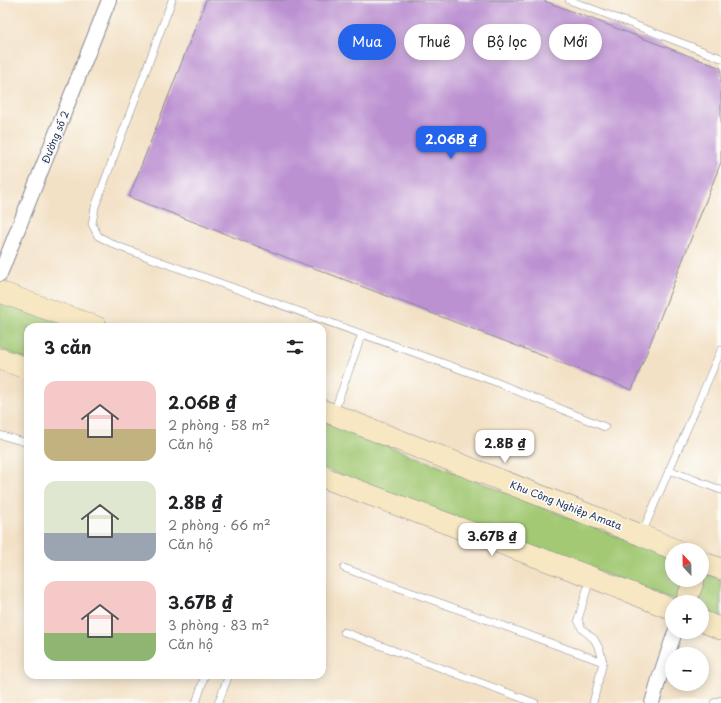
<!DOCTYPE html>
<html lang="vi">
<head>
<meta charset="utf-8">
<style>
  body { margin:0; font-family:"Playpen Sans",sans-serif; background:#f6f6f6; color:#202124; height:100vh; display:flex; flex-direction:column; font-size:15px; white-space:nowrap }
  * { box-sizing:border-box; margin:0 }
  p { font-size:13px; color:#757577 }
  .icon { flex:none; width:22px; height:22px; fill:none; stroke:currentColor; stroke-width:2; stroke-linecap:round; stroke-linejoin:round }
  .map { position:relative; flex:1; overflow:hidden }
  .details { position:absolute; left:24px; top:323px; width:302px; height:356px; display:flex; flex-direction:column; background:#fff; border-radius:12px; box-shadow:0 2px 10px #0003 }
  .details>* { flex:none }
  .top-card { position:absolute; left:338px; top:24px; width:323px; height:36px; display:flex; gap:8px }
  .needle { width:26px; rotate:338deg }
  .controls { position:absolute; left:665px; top:543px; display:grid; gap:8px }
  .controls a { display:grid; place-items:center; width:44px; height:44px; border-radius:50%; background:#fff; box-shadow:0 2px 10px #0003; font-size:20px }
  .price { position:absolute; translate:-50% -34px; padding:0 9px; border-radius:8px; background:#fff; color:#222; font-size:13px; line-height:26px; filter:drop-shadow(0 1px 2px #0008) }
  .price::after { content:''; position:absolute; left:50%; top:24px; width:12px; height:9px; margin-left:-6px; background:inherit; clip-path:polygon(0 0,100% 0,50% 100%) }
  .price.active { background:#2563eb; color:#fff }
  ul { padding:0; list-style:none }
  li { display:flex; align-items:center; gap:12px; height:100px; padding:0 20px }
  li span { display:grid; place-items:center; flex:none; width:112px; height:80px; border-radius:12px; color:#555 }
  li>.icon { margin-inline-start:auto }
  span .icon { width:48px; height:48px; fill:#fffc; stroke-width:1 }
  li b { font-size:17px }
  h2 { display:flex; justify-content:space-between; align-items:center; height:48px; padding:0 20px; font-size:17px }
  .chip { padding:0 14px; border-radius:18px; background:#fff; box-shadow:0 2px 10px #0003; font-size:14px; line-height:36px }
  .chip.active { background:#2563eb; color:#fff }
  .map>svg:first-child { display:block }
  .green { fill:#a3c974; stroke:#5f7c69 }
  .building { fill:#bc91d2 }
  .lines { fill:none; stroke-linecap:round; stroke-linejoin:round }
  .lane-casing { stroke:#878892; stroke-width:8 }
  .street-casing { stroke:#878892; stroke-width:16 }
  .secondary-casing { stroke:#878892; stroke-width:22 }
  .lane { stroke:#fff; stroke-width:7 }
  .street { stroke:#fff; stroke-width:14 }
  .secondary { stroke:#f7e8c3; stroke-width:21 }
  .labels { text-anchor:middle; stroke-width:3.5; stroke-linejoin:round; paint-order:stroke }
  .street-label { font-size:10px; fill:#1b2f5e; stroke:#fdfcf7 }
</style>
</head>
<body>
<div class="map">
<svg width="721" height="703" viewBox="0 0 721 703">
  <rect width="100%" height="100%" fill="#fdfcf7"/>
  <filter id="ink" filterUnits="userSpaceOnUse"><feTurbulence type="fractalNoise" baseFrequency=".025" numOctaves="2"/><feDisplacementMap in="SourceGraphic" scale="8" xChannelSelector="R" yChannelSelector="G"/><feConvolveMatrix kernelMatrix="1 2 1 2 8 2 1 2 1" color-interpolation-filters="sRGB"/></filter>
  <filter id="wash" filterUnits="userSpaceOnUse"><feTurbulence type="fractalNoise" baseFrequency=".012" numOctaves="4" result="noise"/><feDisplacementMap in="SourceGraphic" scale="16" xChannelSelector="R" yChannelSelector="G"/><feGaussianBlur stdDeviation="0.9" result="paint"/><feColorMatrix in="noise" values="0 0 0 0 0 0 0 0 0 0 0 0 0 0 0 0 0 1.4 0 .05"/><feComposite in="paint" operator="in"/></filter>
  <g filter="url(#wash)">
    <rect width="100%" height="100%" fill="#f3e1c6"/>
    <!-- green -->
    <g class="green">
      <polygon points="0,301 70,327 28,327 28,360 0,349"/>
      <polygon points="322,420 672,558 672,580 689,580 680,602 322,468"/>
      <polygon points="702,572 721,579 721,619 702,612 702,602 692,602 702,580"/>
    </g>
    <g id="blocks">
      <!-- building -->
      <polygon class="building" points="206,0 542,0 721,68 721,162 632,390 129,197"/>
    </g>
  </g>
  <g filter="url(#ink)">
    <use href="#blocks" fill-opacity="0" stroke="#878892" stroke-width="1"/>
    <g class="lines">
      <defs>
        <g id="lane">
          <polyline points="172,0 95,207 92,224 98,236 117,246 493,381 605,427"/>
          <polyline points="569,0 721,58"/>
          <polyline points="334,412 362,334"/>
          <polyline points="0,435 28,443"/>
          <polyline points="669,470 721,490"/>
          <polyline points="642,533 721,350"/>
          <polyline points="344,568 603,662"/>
          <polyline points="590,579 578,620 582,629 594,639 600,650 603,662 593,703"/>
          <polyline points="344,632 535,703"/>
          <polyline points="196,703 205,675"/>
          <polyline points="218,703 229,675"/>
          <polyline points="714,703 721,700"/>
        </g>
        <g id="street">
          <polyline points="0,274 109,0"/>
          <polyline points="652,703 659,679 675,632"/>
        </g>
        <g id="secondary">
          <polyline points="0,292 97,327"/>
          <polyline points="0,359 28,369"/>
          <polyline points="322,410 641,535 676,550"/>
          <polyline points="322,477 591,577 672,609"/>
          <polyline points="702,562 721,569"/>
          <polyline points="686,602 694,580"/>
          <polyline points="702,621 721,629"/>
        </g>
      </defs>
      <!-- lane casing -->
      <use href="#lane" class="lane-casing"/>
      <!-- street casing -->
      <use href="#street" class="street-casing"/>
      <!-- secondary casing -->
      <use href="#secondary" class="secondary-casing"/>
      <!-- lane -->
      <use href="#lane" class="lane"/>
      <!-- street -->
      <use href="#street" class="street"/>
      <!-- secondary -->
      <use href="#secondary" class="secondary"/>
    </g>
  </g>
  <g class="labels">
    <!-- street labels -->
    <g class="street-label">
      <text transform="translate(55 137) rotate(-68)" y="4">Đường số 2</text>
      <text transform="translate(566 505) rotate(21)" y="4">Khu Công Nghiệp Amata</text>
    </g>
  </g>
</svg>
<div class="controls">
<a><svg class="needle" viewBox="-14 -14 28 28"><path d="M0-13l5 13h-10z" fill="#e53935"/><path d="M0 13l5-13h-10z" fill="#757577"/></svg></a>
<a>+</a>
<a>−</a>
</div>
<b class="price active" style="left:451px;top:160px">2.06B ₫</b>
<b class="price" style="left:505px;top:464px">2.8B ₫</b>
<b class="price" style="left:492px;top:557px">3.67B ₫</b>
<div class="top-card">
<a class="chip active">Mua</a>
<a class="chip">Thuê</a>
<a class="chip">Bộ lọc</a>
<a class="chip">Mới</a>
</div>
<section class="details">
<h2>3 căn<svg class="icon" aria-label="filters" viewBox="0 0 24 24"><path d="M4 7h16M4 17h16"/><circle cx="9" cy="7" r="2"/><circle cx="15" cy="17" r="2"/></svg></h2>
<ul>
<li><span style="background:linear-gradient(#f6c9c9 60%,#c2b280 0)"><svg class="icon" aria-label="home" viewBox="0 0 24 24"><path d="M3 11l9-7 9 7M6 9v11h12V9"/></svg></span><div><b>2.06B ₫</b><p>2 phòng · 58 m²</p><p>Căn hộ</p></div></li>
<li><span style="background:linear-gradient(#dfe7d0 65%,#9aa5b1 0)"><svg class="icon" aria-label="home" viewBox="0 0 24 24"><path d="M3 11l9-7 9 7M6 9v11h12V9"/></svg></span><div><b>2.8B ₫</b><p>2 phòng · 66 m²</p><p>Căn hộ</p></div></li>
<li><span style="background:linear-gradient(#f6c9c9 65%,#8fb573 0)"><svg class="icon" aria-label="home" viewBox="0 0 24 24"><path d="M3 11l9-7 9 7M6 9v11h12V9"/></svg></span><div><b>3.67B ₫</b><p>3 phòng · 83 m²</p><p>Căn hộ</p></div></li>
</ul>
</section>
</div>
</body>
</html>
